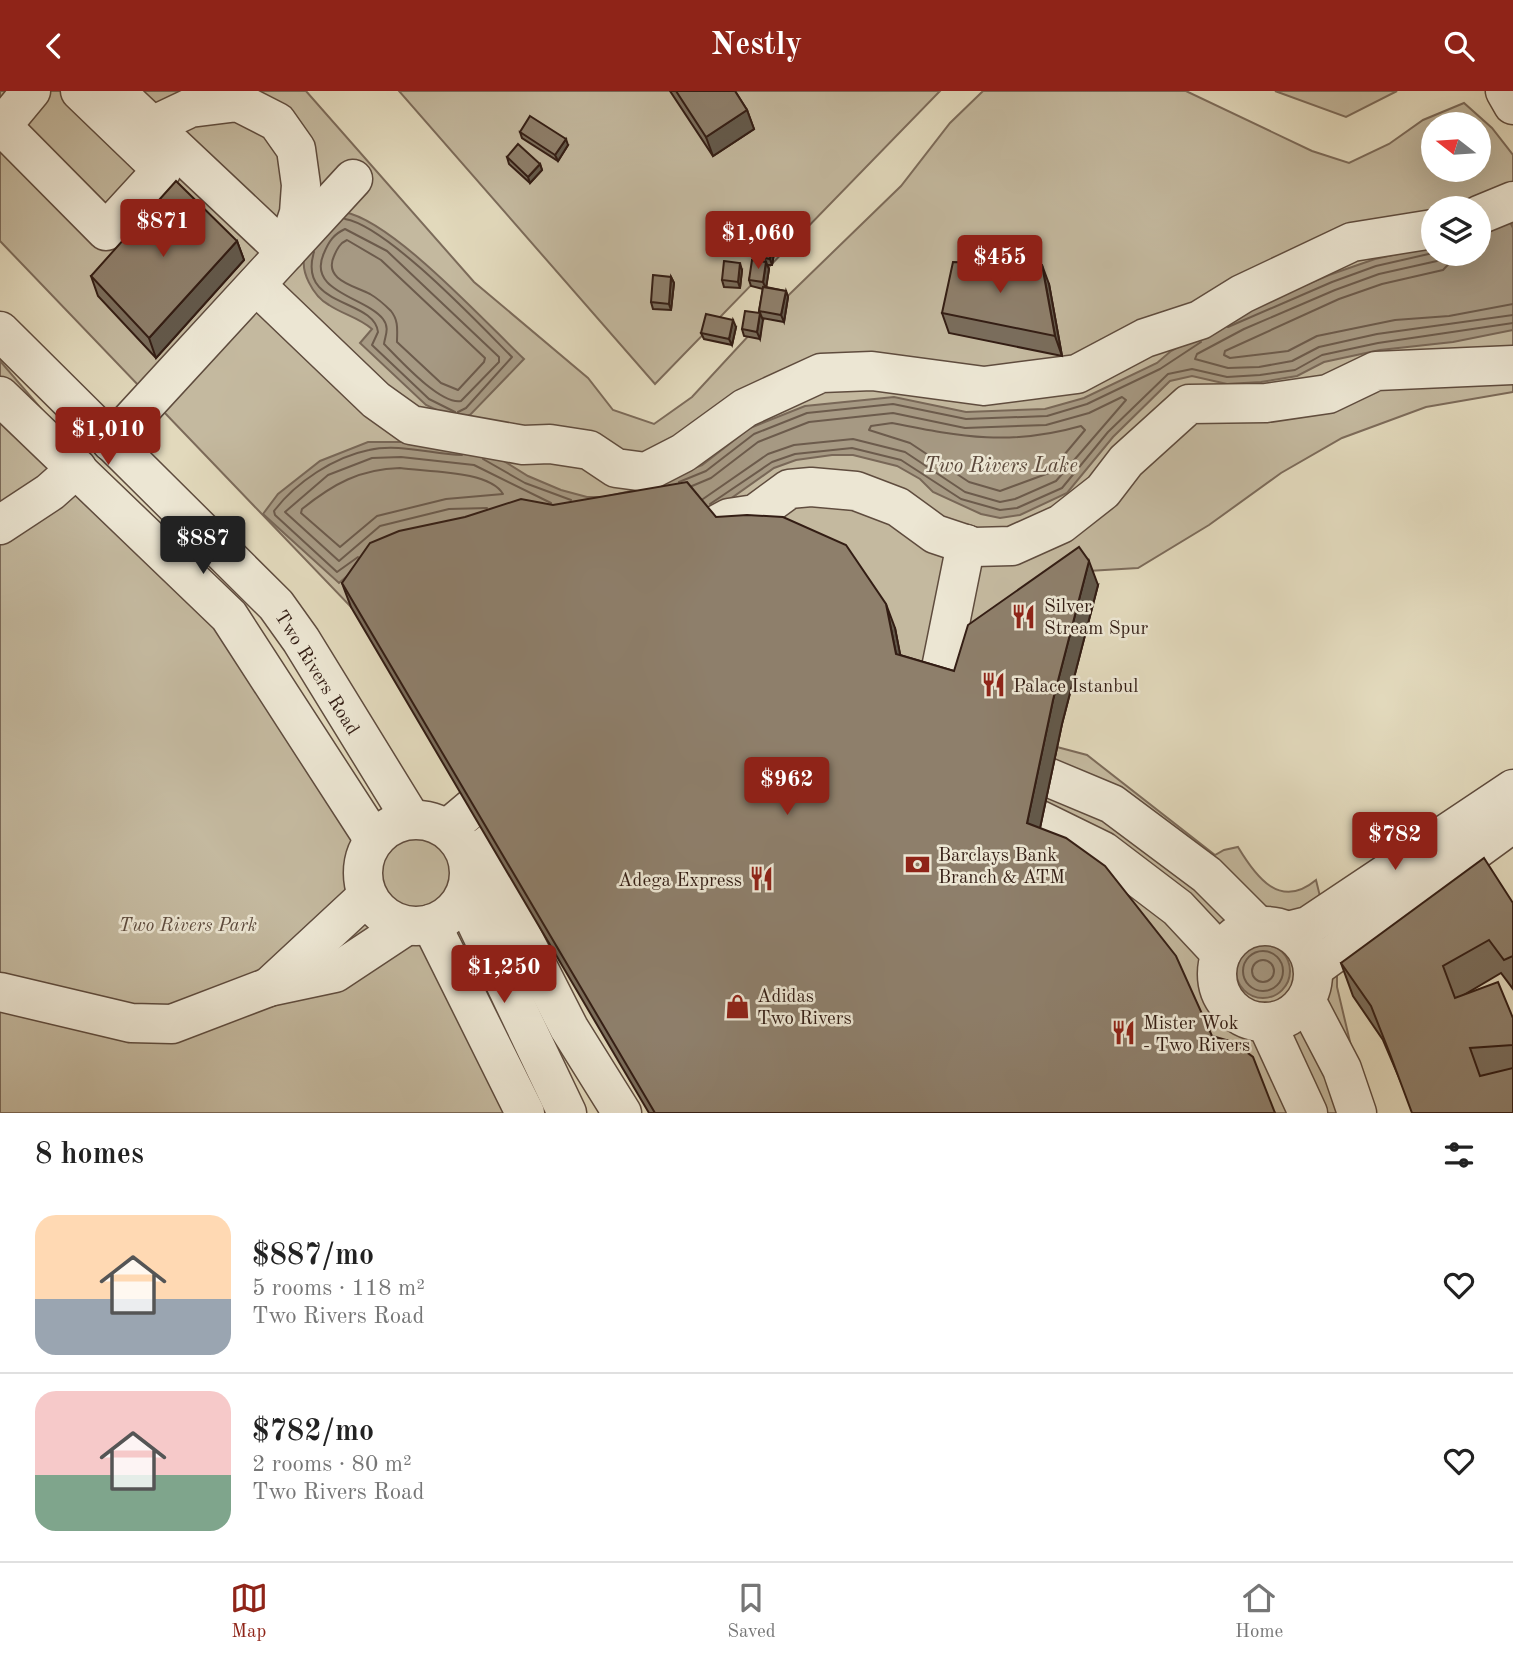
<!DOCTYPE html>
<html lang="en">
<head>
<meta charset="utf-8">
<style>
  body { margin:0; font-family:"Old Standard TT",serif; background:#f6f6f6; color:#222; height:100vh; display:flex; flex-direction:column; font-size:26px; white-space:nowrap }
  * { box-sizing:border-box; margin:0 }
  p { font-size:23px; color:#767676 }
  .icon { flex:none; width:38px; height:38px; fill:none; stroke:currentColor; stroke-width:2; stroke-linecap:round; stroke-linejoin:round }
  .map { position:relative; height:1022px; overflow:hidden }
  .drawer { display:flex; flex-direction:column; background:#fff; flex:1 }
  .drawer>* { flex:none }
  .needle { width:46px; rotate:287deg }
  .controls { position:absolute; left:1421px; top:21px; display:grid; gap:14px }
  .controls a { display:grid; place-items:center; width:70px; height:70px; border-radius:50%; background:#fff; box-shadow:0 7px 28px #0002; font-size:35px }
  .price { position:absolute; translate:-50% -60px; padding:0 16px; border-radius:7px; background:#8f2418; color:#fff; font-size:23px; line-height:46px; filter:drop-shadow(0 2px 4px #0008) }
  .price::after { content:''; position:absolute; left:50%; top:42px; width:21px; height:16px; margin-left:-10px; background:inherit; clip-path:polygon(0 0,100% 0,50% 100%) }
  .price.active { background:#222; color:#fff }
  ul { padding:0; list-style:none }
  li { display:flex; align-items:center; gap:21px; height:175px; padding:0 35px }
  li+li { border-top:2px solid #e0e0e0 }
  li span { display:grid; place-items:center; flex:none; width:196px; height:140px; border-radius:21px; color:#555 }
  li>.icon { margin-inline-start:auto }
  span .icon { width:84px; height:84px; fill:#fffc; stroke-width:1 }
  li b { font-size:30px }
  h2 { display:flex; justify-content:space-between; align-items:center; height:84px; padding:0 35px; font-size:30px }
  header { display:flex; justify-content:space-between; align-items:center; height:91px; padding:0 35px; background:#8f2418; color:#fff; font-size:32px; font-weight:800 }
  .menu { display:flex; justify-content:space-around; align-items:center; height:98px; border-top:2px solid #e0e0e0; background:#fff; font-size:19px; color:#767676 }
  .menu a { display:grid; justify-items:center; gap:4px }
  .menu .active { color:#8f2418 }
  .map>svg:first-child { display:block }
  .green { fill:#c4b99f; stroke:#7c6b5a; stroke-width:2; fill-rule:evenodd }
  .water { fill:#a69983; stroke:#786757; stroke-width:2 }
  .lines { fill:none; stroke-linecap:round; stroke-linejoin:round }
  .shore { stroke:#6c5b4c; stroke-width:2 }
  .minor-casing { stroke:#5f4c3e; stroke-width:41 }
  .minor { stroke:#ece6d3; stroke-width:38 }
  .wall { fill:#7a6d5c; stroke:#331d14; stroke-width:2 }
  .shaded-wall { fill:#63594b; stroke:#331d14; stroke-width:2 }
  .building { fill:#8e7f6b; stroke:#331d14; stroke-width:2 }
  .labels { text-anchor:middle; stroke-width:5; stroke-linejoin:round; paint-order:stroke }
  .poi-label { font-size:19px; fill:#331d14; stroke:#ece6d3; text-anchor:start }
  .street-label { font-size:19px; fill:#331d14; stroke:#ece6d3 }
  .park-label { font-size:19px; font-style:italic; fill:#5e4c3e; stroke:#ece6d3 }
  .water-label { font-size:21px; font-style:italic; fill:#5b483b; stroke:#ece6d3 }
</style>
</head>
<body>
<header><svg class="icon" aria-label="back" viewBox="0 0 24 24"><path d="M15 5l-7 7 7 7"/></svg>Nestly<svg class="icon" aria-label="search" viewBox="0 0 24 24"><circle cx="10" cy="10" r="6"/><path d="M15 15l6 6"/></svg></header>
<div class="map">
<svg width="1513" height="1022" viewBox="0 0 1513 1022">
  <rect width="100%" height="100%" fill="#e2d9bc"/>
  <filter id="stains"><feTurbulence type="fractalNoise" baseFrequency=".00286" numOctaves="4"/><feColorMatrix values="0 0 0 0 .2 0 0 0 0 .09 0 0 0 0 .02 0 0 0 .5 -.17"/></filter>
  <radialGradient id="worn" r=".72"><stop offset=".6" stop-color="#630" stop-opacity="0"/><stop offset="1" stop-color="#630" stop-opacity=".3"/></radialGradient>
  <!-- green -->
  <g class="green">
    <path d="M0,0h306l168,191 114,96 25,32 41,14 38,-27 73,-79 136,-132 49,-63 33,-32h203l126,60 37,12 40,-19 34,-24 41,-17 28,25 21,27v237l-87,15 -84,31 -61,35 -72,52 -71,43 -50,3 -125,125 -584,-128 -28,39 -351,-366zM1433,33h46v46h-46zM1433,117h46v46h-46z"/>
    <polygon points="399,0 940,0 655,293"/>
    <polygon points="1275,0 1397,0 1346,26"/>
    <path d="M0,270l163,189 209,310c38,-78 134,8 63,53l96,200h-531z"/>
    <path d="M1057,656l30,8 128,100 9,-5 14,-3c18,30 42,63 78,33l21,86v21l14,59 25,67h-102l-53,-52 -185,-214z"/>
  </g>
  <!-- water -->
  <g class="water">
    <path d="M344,121c49,9 140,109 180,147l-54,56 -12,5 -32,-15 -66,-62 12,-14c-14,-12 -28,-14 -43,-24 -15,-8 -31,-35 -23,-52 8,-15 26,-29 38,-41z"/>
    <polygon points="1510,131 1513,137 1513,239 1453,251 1380,259 1324,271 1297,285 1261,291 1227,293 1192,285 1170,290 1113,346 1067,402 1020,424 1000,427 981,423 933,401 920,388 897,375 853,364 832,364 796,369 774,377 709,423 360,474 339,492 263,423 278,403 320,370 368,351 402,351 502,369 528,385 561,399 587,406 604,406 640,398 702,374 750,337 805,315 894,306 966,321 1045,318 1084,307 1157,272 1171,260 1238,223 1329,184 1375,168 1433,155 1433,163 1479,163 1479,143"/>
    <circle cx="1263" cy="880" r="27"/>
  </g>
  <g class="lines">
    <!-- shore -->
    <g class="shore">
      <path d="M345,128c42,7 134,105 167,138l-46,51 -8,4"/>
      <path d="M345,138l42,22 112,106v5l-38,39c-21,4 -62,-42 -77,-57 1,-8 6,-16 -1,-25 -17,-22 -77,-27 -59,-66 5,-12 10,-19 21,-24z"/>
      <path d="M347,149l34,20 104,98 -1,4 -26,28 -17,-7 -44,-41c0,-11 2,-21 -6,-31 -6,-6 -14,-13 -21,-17 -15,-8 -47,-14 -36,-38 3,-7 6,-13 13,-16z"/>
      <path d="M314,161c-17,56 60,46 64,80l-6,13 57,54 26,13"/>
      <polyline points="1446,163 1437,170 1379,183 1335,199 1244,238 1197,263 1195,268 1228,277 1259,276 1292,270 1319,256 1377,243 1513,224"/>
      <polyline points="1458,163 1443,179 1382,193 1339,208 1225,260 1224,264 1230,267 1288,260 1317,245 1395,229 1449,225 1513,213"/>
      <polyline points="1228,236 1332,191 1376,175 1433,162"/>
      <path d="M892,332c70,14 119,23 189,3l4,4 -36,43 -49,18 -31,-9 -59,-39 -41,-13 2,-4z"/>
      <polyline points="483,368 525,392 571,409"/>
      <path d="M400,377c26,4 89,2 103,26l-57,5 -69,17 -37,31 -39,-34 1,-4c31,-25 58,-40 98,-41z"/>
      <polyline points="679,391 706,380 754,343 807,322 893,313 966,328 1047,325 1087,313 1160,278 1201,251"/>
      <polyline points="692,395 711,387 758,351 809,331 893,322 965,337 1046,334 1089,322 1122,306 1126,309 1056,390 1015,408 1000,411 965,401 905,361 853,348 794,354 768,363 703,408"/>
      <polyline points="710,413 772,371 795,363 852,357 901,369 961,408 1000,419 1017,417 1062,397 1108,341 1168,283 1192,278 1227,286 1260,284 1295,279 1322,264 1378,252 1513,232"/>
      <polyline points="487,417 449,418 380,435 339,470 285,421 328,384 372,367 401,366 474,374 551,412"/>
      <path d="M358,466l-21,15 -62,-57 -1,-4c22,-29 60,-54 95,-61 29,-7 63,4 93,5"/>
      <circle cx="1263" cy="880" r="20"/>
      <circle cx="1263" cy="880" r="11"/>
    </g>
    <defs>
      <g id="minor">
        <polyline points="115,0 286,161 299,122 301,94 296,58 277,31 238,11 190,17 152,35"/>
        <polyline points="1505,0 1513,14"/>
        <polyline points="0,33 106,140 162,79 80,0"/>
        <polyline points="2,35 31,0"/>
        <polyline points="1479,124 1513,110"/>
        <polyline points="256,194 376,309 411,334 523,354 550,353 589,359 616,377 646,381 683,362 745,317 821,282 872,280 984,295 1077,283 1145,247 1200,229 1242,203 1352,151 1433,138"/>
        <polyline points="0,240 276,514 301,549 411,728"/>
        <polyline points="0,305 229,525 374,749"/>
        <polyline points="111,351 353,88"/>
        <polyline points="0,434 50,401 77,377"/>
        <polyline points="701,442 729,427 755,423 789,398 811,396 856,400 898,416 935,443 974,456 1012,455 1061,433 1103,400 1126,370 1189,313 1266,312 1328,303 1376,280 1513,274"/>
        <polyline points="937,597 966,453"/>
        <polyline points="1002,667 1112,713 1207,784 1258,835"/>
        <polyline points="995,707 1103,760 1178,817 1221,863"/>
        <circle cx="416" cy="782" r="53"/>
        <polyline points="447,738 510,685"/>
        <polyline points="551,750 496,794 569,937 622,1022"/>
        <polyline points="468,769 532,720"/>
        <polyline points="464,806 567,1022"/>
        <polyline points="431,833 525,1022"/>
        <circle cx="1265" cy="883" r="48"/>
        <polyline points="1288,840 1308,835 1513,698"/>
        <polyline points="1313,878 1513,732"/>
        <polyline points="269,896 367,805"/>
        <polyline points="0,901 131,932 172,933 269,896 335,882 406,835"/>
        <polyline points="1306,909 1342,978 1357,1022"/>
        <polyline points="1266,931 1308,1022"/>
      </g>
    </defs>
    <!-- minor casing -->
    <use href="#minor" class="minor-casing"/>
    <!-- minor -->
    <use href="#minor" class="minor"/>
  </g>
  <!-- wall -->
  <g class="wall">
    <polygon points="670,0 735,0 747,19 754,38 713,65"/>
    <polygon points="520,41 568,54 558,70 522,47"/>
    <polygon points="507,66 540,73 542,79 530,92 509,73"/>
    <polygon points="777,145 772,174 767,174 769,178 766,196 786,200 788,206 784,231 762,227 760,248 744,245 742,238 760,222 759,220 763,198 751,195 749,189 754,170 753,165"/>
    <polygon points="237,150 244,169 156,267 98,205 91,185"/>
    <polygon points="742,179 740,197 724,196 722,189"/>
    <polygon points="671,186 674,192 671,219 653,218 651,211"/>
    <polygon points="1049,193 1062,265 949,242 942,222"/>
    <polygon points="736,236 732,254 704,248 701,242"/>
    <polygon points="553,414 716,426 895,537 900,564 954,580 1098,494 1062,633 1040,737 1275,1022 649,1022 351,516 342,492"/>
    <polygon points="1513,812 1513,898 1501,882 1464,904 1513,927 1513,1022 1403,996 1383,949 1353,905 1341,872"/>
  </g>
  <!-- shaded-wall -->
  <g class="shaded-wall">
    <polygon points="747,19 754,38 713,65 706,46"/>
    <polygon points="566,48 568,54 558,70 555,64"/>
    <polygon points="540,73 542,79 530,92 528,86"/>
    <polygon points="775,139 777,145 772,174 770,168"/>
    <polygon points="237,150 244,169 156,267 149,247"/>
    <polygon points="766,171 769,178 766,198 763,191"/>
    <polygon points="740,172 742,179 740,197 738,191"/>
    <polygon points="1042,174 1049,193 1062,265 1055,245"/>
    <polygon points="671,186 674,192 671,219 669,213"/>
    <polygon points="786,200 788,206 784,231 781,224"/>
    <polygon points="760,222 763,229 760,248 757,241"/>
    <polygon points="733,229 736,236 732,254 729,248"/>
    <polygon points="1089,470 1098,494 1062,633 1036,756 1027,732 1053,609"/>
    <polygon points="886,513 895,537 905,588 896,563"/>
  </g>
  <!-- building -->
  <g class="building">
    <polygon points="676,0 735,0 747,19 706,46"/>
    <polygon points="530,25 566,48 555,64 520,41"/>
    <polygon points="518,53 540,73 528,86 507,66"/>
    <polygon points="176,90 237,150 149,247 91,185"/>
    <polygon points="758,136 775,139 770,168 753,165"/>
    <polygon points="752,169 766,171 763,191 749,189"/>
    <polygon points="724,170 740,172 738,191 722,189"/>
    <polygon points="953,171 1042,174 1055,245 942,222"/>
    <polygon points="653,184 671,186 669,213 651,211"/>
    <polygon points="763,196 786,200 781,224 759,220"/>
    <polygon points="745,220 760,222 757,241 742,238"/>
    <polygon points="706,223 733,229 729,248 701,242"/>
    <polygon points="687,391 716,426 747,424 783,426 846,454 886,513 896,563 954,580 968,534 1079,456 1089,470 1053,609 1027,732 1066,747 1105,775 1176,865 1212,945 1233,951 1253,966 1275,1022 655,1022 342,492 370,452 399,440 465,426 521,408 553,414"/>
    <polygon points="1484,767 1513,812 1513,865 1504,869 1489,849 1443,875 1455,907 1498,891 1513,927 1513,954 1470,957 1480,985 1513,977 1513,1022 1412,1022 1390,963 1371,915 1341,872"/>
  </g>
  <!-- icons -->
  <defs>
    <symbol id="restaurant-bare" viewBox="-9 -9 18 18"><path d="M-5-6h1v4h1v-4h1v4h1v-4h1v5L-1.5 .5V6h-2V.5L-5-1ZM5-6V6H3V1.5H1.5Q1.5-4 5-6Z" fill="#8f2418" stroke="#ece6d3" stroke-width="2.5" paint-order="stroke"/></symbol>
    <symbol id="bank-bare" viewBox="-9 -9 18 18"><path d="M-6-4H6V4H-6ZM0-2.3a2.3 2.3 0 1 0 0 4.6a2.3 2.3 0 1 0 0-4.6Z" fill="#8f2418" stroke="#ece6d3" stroke-width="2.5" paint-order="stroke"/></symbol>
    <symbol id="shop-bare" viewBox="-9 -9 18 18"><path d="M-5-2.5h2.3a2.7 3.5 0 0 1 5.4 0H5L5.5 6h-11ZM-1.5-2.5h3a1.5 2.3 0 0 0-3 0Z" fill="#8f2418" stroke="#ece6d3" stroke-width="2.5" paint-order="stroke"/></symbol>
  </defs>
  <g fill-rule="evenodd">
    <use href="#restaurant-bare" x="1006" y="508" width="35" height="35"/>
    <use href="#restaurant-bare" x="976" y="576" width="35" height="35"/>
    <use href="#bank-bare" x="900" y="756" width="35" height="35"/>
    <use href="#restaurant-bare" x="744" y="770" width="35" height="35"/>
    <use href="#shop-bare" x="720" y="898" width="35" height="35"/>
    <use href="#restaurant-bare" x="1106" y="924" width="35" height="35"/>
  </g>
  <g class="labels">
    <!-- poi labels -->
    <g class="poi-label">
      <text x="1044" y="521">Silver<tspan x="1044" dy="22">Stream Spur</tspan></text>
      <text x="1013" y="601">Palace Istanbul</text>
      <text x="938" y="770">Barclays Bank<tspan x="938" dy="22">Branch &amp; ATM</tspan></text>
      <text x="742" y="795" text-anchor="end">Adega Express</text>
      <text x="757" y="911">Adidas<tspan x="757" dy="22">Two Rivers</tspan></text>
      <text x="1143" y="938">Mister Wok<tspan x="1143" dy="22">- Two Rivers</tspan></text>
    </g>
    <!-- street labels -->
    <g class="street-label">
      <text transform="translate(318 581) rotate(58)" y="7">Two Rivers Road</text>
    </g>
    <!-- park labels -->
    <g class="park-label">
      <text x="188" y="840">Two Rivers Park</text>
    </g>
    <!-- water labels -->
    <g class="water-label">
      <text x="1001" y="381">Two Rivers Lake</text>
    </g>
  </g>
  <rect width="100%" height="100%" filter="url(#stains)"/>
  <rect width="100%" height="100%" fill="url(#worn)"/>
</svg>
<div class="controls">
<a><svg class="needle" viewBox="-14 -14 28 28"><path d="M0-13l5 13h-10z" fill="#e53935"/><path d="M0 13l5-13h-10z" fill="#767676"/></svg></a>
<a><svg class="icon" aria-label="layers" viewBox="0 0 24 24"><path d="M12 4l9 5-9 5-9-5zM3 14l9 5 9-5"/></svg></a>
</div>
<b class="price" style="left:163px;top:168px">$871</b>
<b class="price" style="left:758px;top:180px">$1,060</b>
<b class="price" style="left:1000px;top:204px">$455</b>
<b class="price" style="left:108px;top:376px">$1,010</b>
<b class="price active" style="left:203px;top:485px">$887</b>
<b class="price" style="left:787px;top:726px">$962</b>
<b class="price" style="left:1395px;top:781px">$782</b>
<b class="price" style="left:504px;top:914px">$1,250</b>
</div>
<section class="drawer">
<h2>8 homes<svg class="icon" aria-label="filters" viewBox="0 0 24 24"><path d="M4 7h16M4 17h16"/><circle cx="9" cy="7" r="2"/><circle cx="15" cy="17" r="2"/></svg></h2>
<ul>
<li><span style="background:linear-gradient(#ffd9b3 60%,#9aa5b1 0)"><svg class="icon" aria-label="home" viewBox="0 0 24 24"><path d="M3 11l9-7 9 7M6 9v11h12V9"/></svg></span><div><b>$887/mo</b><p>5 rooms · 118 m²</p><p>Two Rivers Road</p></div><svg class="icon" aria-label="heart" viewBox="0 0 24 24"><path d="M12 20l-8-8c-3-5 5-10 8-4 3-6 11-1 8 4z"/></svg></li>
<li><span style="background:linear-gradient(#f6c9c9 60%,#7fa58c 0)"><svg class="icon" aria-label="home" viewBox="0 0 24 24"><path d="M3 11l9-7 9 7M6 9v11h12V9"/></svg></span><div><b>$782/mo</b><p>2 rooms · 80 m²</p><p>Two Rivers Road</p></div><svg class="icon" aria-label="heart" viewBox="0 0 24 24"><path d="M12 20l-8-8c-3-5 5-10 8-4 3-6 11-1 8 4z"/></svg></li>
</ul>
</section>
<nav class="menu">
<a class="active"><svg class="icon" aria-label="map" viewBox="0 0 24 24"><path d="M3 6l6-2 6 2 6-2v14l-6 2-6-2-6 2zM9 4v14M15 6v14"/></svg>Map</a>
<a><svg class="icon" aria-label="saved" viewBox="0 0 24 24"><path d="M7 4h10v16l-5-4-5 4z"/></svg>Saved</a>
<a><svg class="icon" aria-label="home" viewBox="0 0 24 24"><path d="M3 11l9-7 9 7M6 9v11h12V9"/></svg>Home</a>
</nav>
</body>
</html>
